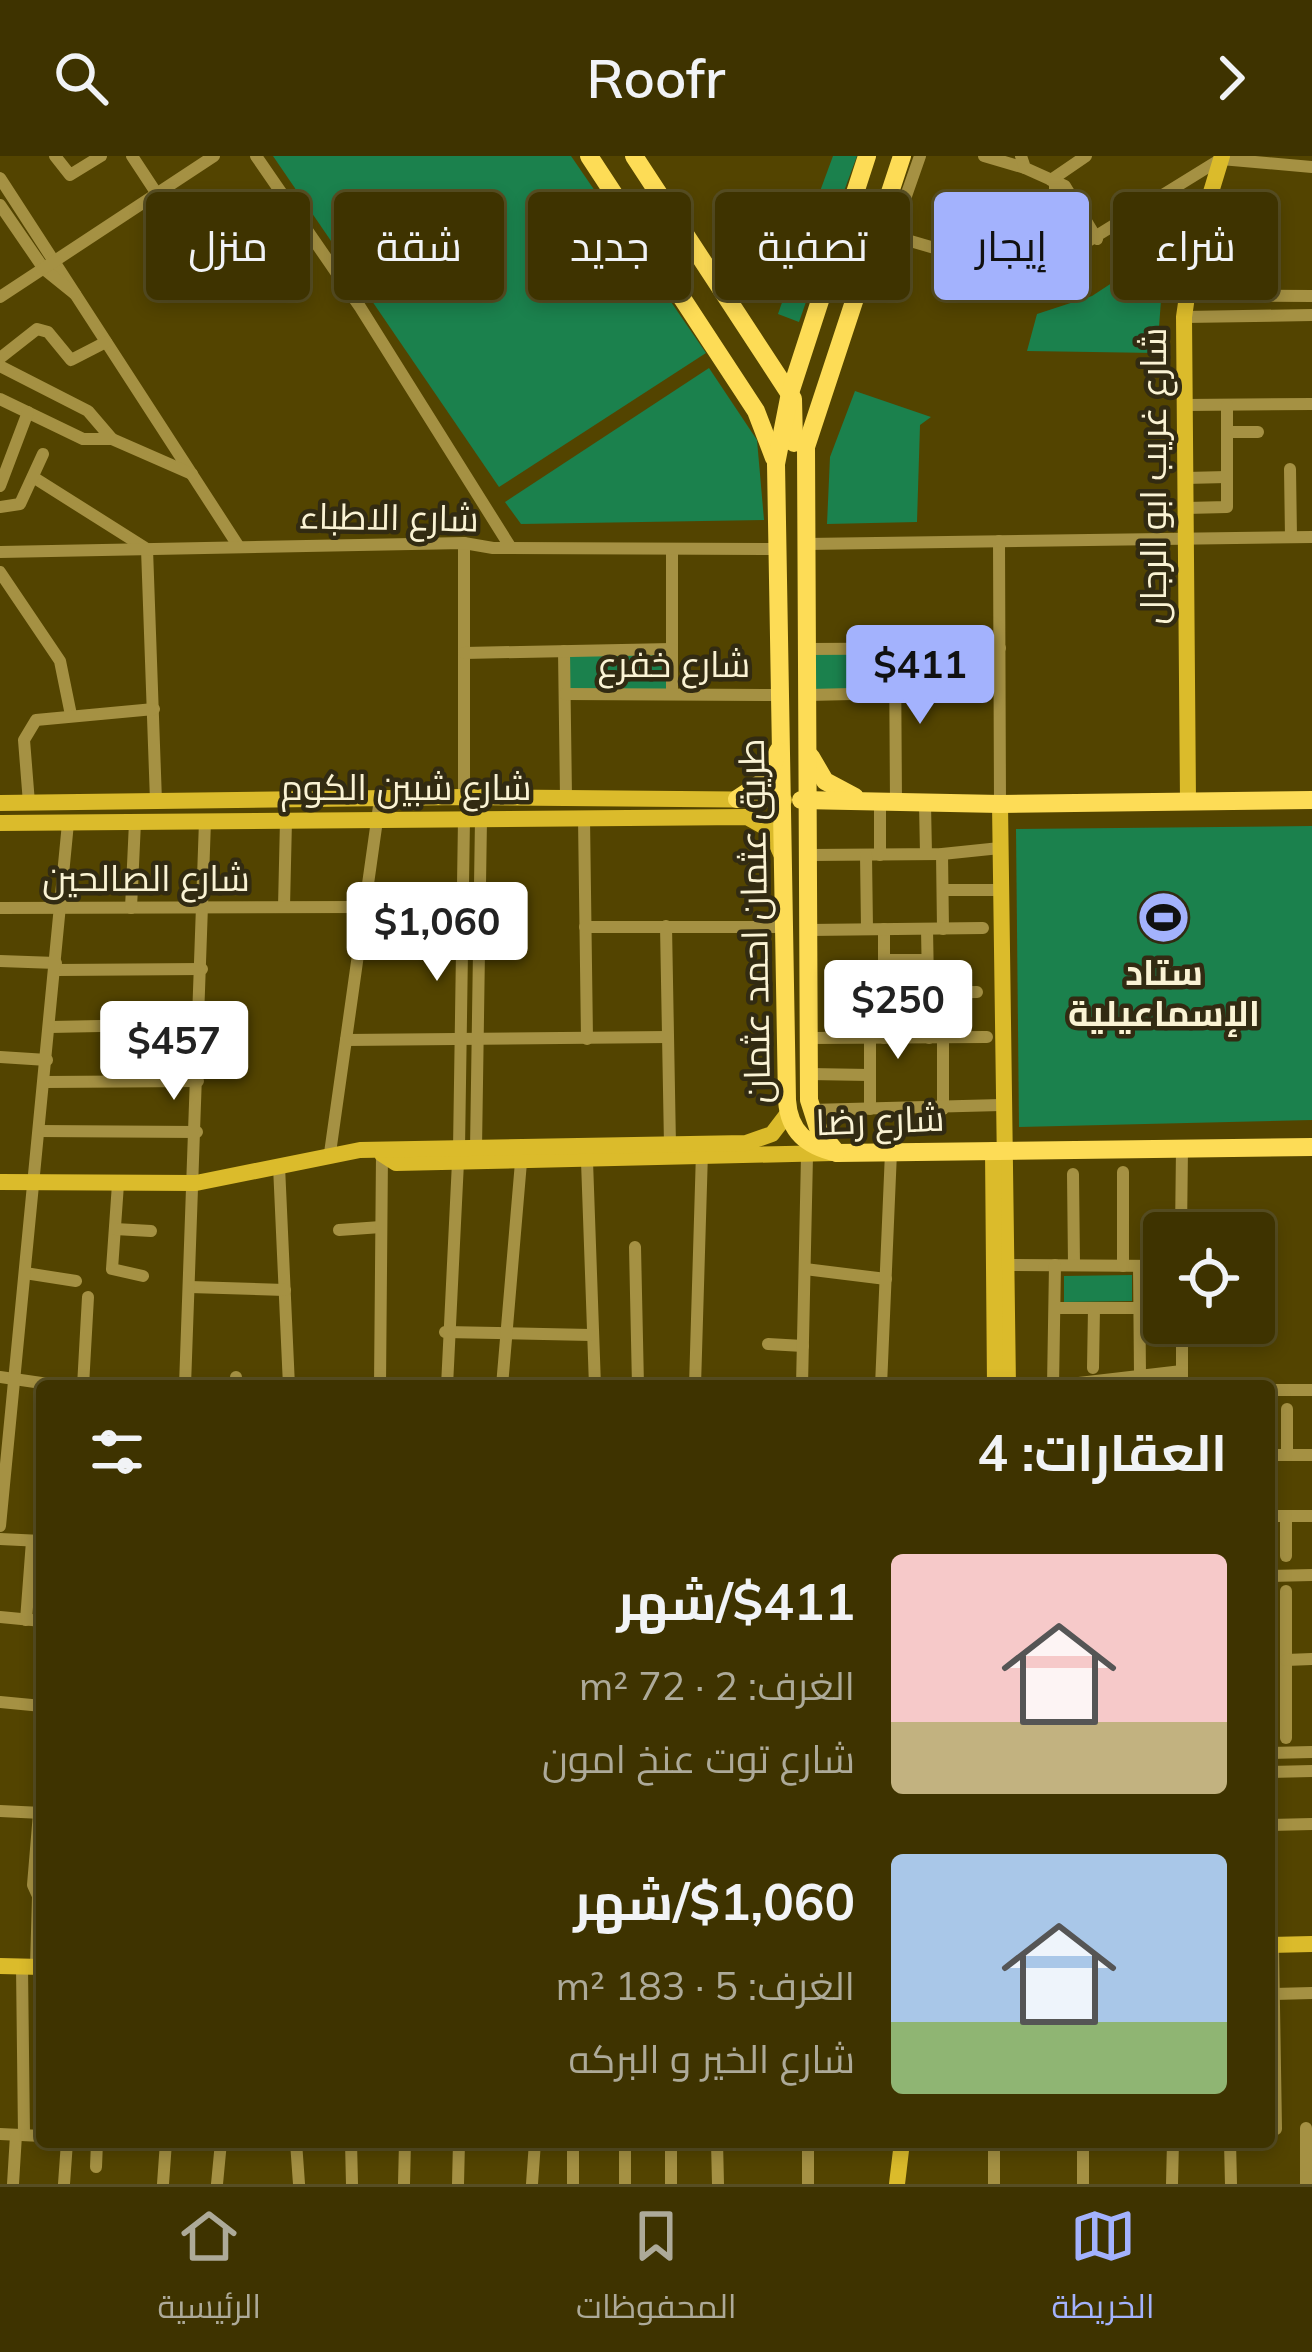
<!DOCTYPE html>
<html lang="ar">
<head>
<meta charset="utf-8">
<style>
  body { margin:0; font-family:Mulish,Cairo,sans-serif; background:#493f0f; color:#f1f3f6; direction:rtl; height:100vh; display:flex; flex-direction:column; font-size:45px; white-space:nowrap }
  * { box-sizing:border-box; margin:0 }
  p { font-size:39px; color:#adaa99 }
  .icon { flex:none; width:66px; height:66px; fill:none; stroke:currentColor; stroke-width:2; stroke-linecap:round; stroke-linejoin:round }
  .map { position:relative; flex:1; overflow:hidden; direction:ltr }
  .drawer { position:absolute; left:36px; top:1224px; width:1239px; height:768px; display:flex; flex-direction:column; background:#3e3300; border-radius:12px; box-shadow:0 6px 18px #0003,0 0 0 3px #574e22; direction:rtl }
  .drawer>* { flex:none }
  .banner { position:absolute; left:36px; top:36px; width:1242px; height:108px; direction:rtl; display:flex; gap:24px }
  .tools { position:absolute; left:1143px; top:1056px; display:grid; gap:24px }
  .tools a { display:grid; place-items:center; width:132px; height:132px; border-radius:12px; background:#3e3300; box-shadow:0 6px 18px #0003,0 0 0 3px #574e22; font-size:60px }
  .price { position:absolute; translate:-50% -102px; padding:0 27px; border-radius:12px; background:#fff; color:#222; font-size:39px; line-height:78px; filter:drop-shadow(0 3px 6px #0008) }
  .price::after { content:''; position:absolute; left:50%; top:72px; width:36px; height:27px; margin-left:-18px; background:inherit; clip-path:polygon(0 0,100% 0,50% 100%) }
  .price.on { background:#a3b2fd; color:#111 }
  ul { padding:0; list-style:none }
  li { display:flex; align-items:center; gap:36px; height:300px; padding:0 48px }
  li span { display:grid; place-items:center; flex:none; width:336px; height:240px; border-radius:12px; color:#555 }
  li>.icon { margin-inline-start:auto }
  span .icon { width:144px; height:144px; fill:#fffc; stroke-width:1 }
  li b { font-size:51px }
  h2 { display:flex; justify-content:space-between; align-items:center; height:144px; padding:0 48px; font-size:51px }
  .chip { padding:0 42px; border-radius:12px; background:#3e3300; box-shadow:0 6px 18px #0003,0 0 0 3px #574e22; font-size:42px; line-height:108px }
  .chip.on { background:#a3b2fd; color:#111 }
  header { display:flex; justify-content:space-between; align-items:center; height:156px; padding:0 48px; background:#3e3300; font-size:54px; font-weight:600 }
  .dock { display:flex; justify-content:space-around; align-items:center; height:168px; border-top:3px solid #574e22; background:#3e3300; font-size:33px; color:#adaa99 }
  .dock a { display:grid; justify-items:center; gap:6px }
  .dock .on { color:#a3b2fd }
  .map>svg:first-child { display:block }
  .green { fill:#1b814d }
  .lines { fill:none; stroke-linecap:round; stroke-linejoin:round }
  .street { stroke:#a59143; stroke-width:12 }
  .secondary { stroke:#dbbb2b; stroke-width:16 }
  .primary { stroke:#fddc56; stroke-width:18 }
  .labels { text-anchor:middle; stroke-width:9; stroke-linejoin:round; paint-order:stroke }
  .street-label { font-size:36px; fill:#faf3d4; stroke:#322b12 }
  .poi-label { font-size:36px; font-weight:bold; fill:#faf3d4; stroke:#322b12 }
</style>
</head>
<body>
<header><svg class="icon" aria-label="forward" viewBox="0 0 24 24"><path d="M9 5l7 7-7 7"/></svg>Roofr<svg class="icon" aria-label="search" viewBox="0 0 24 24"><circle cx="10" cy="10" r="6"/><path d="M15 15l6 6"/></svg></header>
<div class="map">
<svg width="1312" height="2028" viewBox="0 0 1312 2028">
  <rect width="100%" height="100%" fill="#534400"/>
  <!-- green -->
  <g class="green">
    <polygon points="273,0 571,0 706,197 499,331"/>
    <polygon points="833,0 857,0 833,65 812,57"/>
    <polygon points="802,89 823,97 799,166 778,158"/>
    <polygon points="1165,92 1157,197 1027,195 1037,158 1092,140"/>
    <polygon points="709,212 757,284 764,364 521,368 505,346"/>
    <polygon points="855,235 931,261 920,269 917,366 827,368 830,301"/>
    <polygon points="670,495 671,536 566,536 566,497"/>
    <polygon points="813,495 894,495 895,536 814,538"/>
    <polygon points="1312,670 1312,964 1019,971 1016,673"/>
    <polygon points="1132,1119 1132,1145 1064,1146 1064,1120"/>
  </g>
  <g class="lines">
    <!-- street -->
    <g class="street">
      <polyline points="55,0 70,19 101,0"/>
      <polyline points="132,0 157,38"/>
      <polyline points="256,0 360,151 511,392"/>
      <polyline points="984,0 1025,12"/>
      <polyline points="1021,0 1025,12 1065,30 1097,83"/>
      <polyline points="0,22 239,391"/>
      <polyline points="1051,24 1086,0"/>
      <polyline points="1055,26 1055,39 1084,91"/>
      <polyline points="0,49 44,113 75,138"/>
      <polyline points="899,60 920,0"/>
      <polyline points="876,75 1010,114 1038,116 1221,3 1312,11"/>
      <polyline points="1186,139 1312,140"/>
      <polyline points="0,141 214,0"/>
      <polyline points="1184,161 1312,159"/>
      <polyline points="0,202 37,173 48,176 71,204 106,186"/>
      <polyline points="0,210 88,255 112,283"/>
      <polyline points="0,243 83,283 112,283 192,318"/>
      <polyline points="1185,249 1312,248"/>
      <polyline points="1227,276 1258,276"/>
      <polyline points="1290,313 1291,381"/>
      <polyline points="33,321 147,393 156,645"/>
      <polyline points="1185,322 1227,321"/>
      <polyline points="0,330 28,256"/>
      <polyline points="0,351 20,348 43,298"/>
      <polyline points="1186,352 1227,351 1227,249"/>
      <polyline points="999,385 1000,648"/>
      <polyline points="464,387 464,641"/>
      <polyline points="806,388 1312,381"/>
      <polyline points="672,393 672,538"/>
      <polyline points="0,396 464,387 493,392 777,393"/>
      <polyline points="0,416 60,505 71,559"/>
      <polyline points="807,493 1000,492"/>
      <polyline points="895,494 896,647"/>
      <polyline points="564,495 566,641"/>
      <polyline points="464,497 672,493"/>
      <polyline points="565,538 782,539"/>
      <polyline points="808,539 896,537"/>
      <polyline points="29,647 24,584 36,564 154,553"/>
      <polyline points="880,647 880,699"/>
      <polyline points="925,648 926,698"/>
      <polyline points="584,662 587,883"/>
      <polyline points="942,698 943,773"/>
      <polyline points="809,699 942,698 1000,692"/>
      <polyline points="866,699 867,773"/>
      <polyline points="943,734 1000,734"/>
      <polyline points="284,751 286,664"/>
      <polyline points="0,752 364,751"/>
      <polyline points="131,752 135,666"/>
      <polyline points="666,770 670,989"/>
      <polyline points="585,771 786,771"/>
      <polyline points="884,773 884,882"/>
      <polyline points="927,773 929,882"/>
      <polyline points="809,774 983,772"/>
      <polyline points="360,784 462,785"/>
      <polyline points="884,804 927,804"/>
      <polyline points="0,805 56,807"/>
      <polyline points="56,814 202,813"/>
      <polyline points="928,837 977,836"/>
      <polyline points="884,846 929,847"/>
      <polyline points="50,871 201,868"/>
      <polyline points="810,882 987,881"/>
      <polyline points="346,884 668,881"/>
      <polyline points="0,901 47,904"/>
      <polyline points="809,918 870,919"/>
      <polyline points="45,926 198,925"/>
      <polyline points="870,953 870,882"/>
      <polyline points="943,953 943,882"/>
      <polyline points="810,954 1001,949"/>
      <polyline points="39,975 197,976"/>
      <polyline points="459,993 464,663"/>
      <polyline points="476,993 481,663"/>
      <polyline points="330,997 380,643"/>
      <polyline points="587,1005 595,1230"/>
      <polyline points="279,1010 289,1230"/>
      <polyline points="1073,1018 1074,1109"/>
      <polyline points="118,1028 112,1113 143,1120"/>
      <polyline points="115,1073 151,1075"/>
      <polyline points="339,1074 381,1071"/>
      <polyline points="1181,1077 1182,992"/>
      <polyline points="635,1091 638,1230"/>
      <polyline points="1009,1109 1164,1110"/>
      <polyline points="1123,1110 1123,1016"/>
      <polyline points="1139,1110 1140,1218"/>
      <polyline points="805,1113 886,1123"/>
      <polyline points="25,1117 76,1125"/>
      <polyline points="190,1131 285,1134"/>
      <polyline points="1056,1152 1139,1152"/>
      <polyline points="1182,1167 1182,1230"/>
      <polyline points="445,1176 591,1179"/>
      <polyline points="768,1188 803,1190"/>
      <polyline points="1093,1212 1094,1152"/>
      <polyline points="0,1221 62,1230"/>
      <polyline points="236,1221 236,1230"/>
      <polyline points="83,1230 88,1141"/>
      <polyline points="185,1230 205,665"/>
      <polyline points="380,1230 382,998"/>
      <polyline points="447,1230 458,1006"/>
      <polyline points="502,1230 521,1006"/>
      <polyline points="695,1230 702,996"/>
      <polyline points="802,1230 807,1000"/>
      <polyline points="881,1230 891,996"/>
      <polyline points="1053,1230 1182,1215"/>
      <polyline points="1053,1230 1055,1109"/>
      <polyline points="1269,1234 1312,1234"/>
      <polyline points="1269,1299 1312,1299"/>
      <polyline points="1287,1299 1287,1253"/>
      <polyline points="1269,1360 1312,1360"/>
      <polyline points="0,1370 68,667"/>
      <polyline points="0,1383 42,1385"/>
      <polyline points="1286,1400 1286,1360"/>
      <polyline points="1269,1420 1312,1419"/>
      <polyline points="1286,1435 1286,1582"/>
      <polyline points="0,1461 42,1465"/>
      <polyline points="26,1464 32,1385"/>
      <polyline points="1286,1504 1312,1503"/>
      <polyline points="0,1546 42,1550"/>
      <polyline points="40,1550 42,1526"/>
      <polyline points="1269,1597 1312,1596"/>
      <polyline points="1269,1616 1312,1615"/>
      <polyline points="0,1655 42,1657"/>
      <polyline points="1270,1669 1312,1668"/>
      <polyline points="1269,1755 1269,1616"/>
      <polyline points="1273,1789 1276,1973"/>
      <polyline points="22,1811 24,1979"/>
      <polyline points="36,1811 38,1740 33,1729 39,1657"/>
      <polyline points="1274,1838 1312,1837"/>
      <polyline points="1306,1972 1306,2028"/>
      <polyline points="0,1978 42,1980"/>
      <polyline points="296,1986 299,2028"/>
      <polyline points="351,1986 352,2028"/>
      <polyline points="573,1986 573,2028"/>
      <polyline points="625,1986 625,2028"/>
      <polyline points="671,1986 671,2028"/>
      <polyline points="717,1986 718,2028"/>
      <polyline points="808,1986 808,2028"/>
      <polyline points="994,1986 994,2028"/>
      <polyline points="1083,1986 1083,2028"/>
      <polyline points="1230,1986 1231,2028"/>
      <polyline points="96,2011 97,1986"/>
      <polyline points="13,2028 16,1979"/>
      <polyline points="64,2028 67,1986"/>
      <polyline points="163,2028 166,1986"/>
      <polyline points="217,2028 221,1986"/>
      <polyline points="404,2028 405,1986"/>
      <polyline points="458,2028 459,1986"/>
      <polyline points="532,2028 535,1986"/>
      <polyline points="1172,2028 1173,1986"/>
    </g>
    <!-- secondary -->
    <g class="secondary">
      <polyline points="1188,645 1184,161 1194,92 1222,0"/>
      <polyline points="0,647 464,641 784,644"/>
      <polyline points="1000,648 1008,1230"/>
      <polyline points="0,667 747,661 770,674 782,700"/>
      <polyline points="993,994 995,1230"/>
      <polyline points="382,998 396,1007 833,997"/>
      <polyline points="0,1026 196,1027 360,994 746,987 772,978 788,957"/>
      <polyline points="1269,1789 1312,1788"/>
      <polyline points="0,1810 42,1811"/>
      <polyline points="897,2028 902,1986"/>
    </g>
    <!-- primary -->
    <g class="primary">
      <polyline points="589,0 756,255 774,302"/>
      <polyline points="634,0 793,243 794,287"/>
      <path d="M867,0l-77,237 -14,71 11,636c2,32 20,46 50,53l475,-6"/>
      <polyline points="811,601 825,625 855,641"/>
      <polyline points="737,643 767,623 778,595"/>
      <polyline points="801,644 1000,648 1312,644"/>
      <polyline points="837,997 819,975 809,944 806,291 902,0"/>
    </g>
  </g>
  <!-- icons -->
  <defs>
    <symbol id="stadium-disc" viewBox="-11 -11 22 22"><circle r="9.5" fill="#a3b2fd" stroke="#322b12"/><path d="M0-5a6.5 5 0 1 0 0 10a6.5 5 0 1 0 0-10ZM-3.5-1.8h7v3.6h-7Z" fill="#111"/></symbol>
  </defs>
  <g fill-rule="evenodd">
    <use href="#stadium-disc" x="1134" y="732" width="59" height="59"/>
  </g>
  <g class="labels">
    <!-- street labels -->
    <g class="street-label">
      <text transform="translate(1153 320) rotate(-90)" y="13">شارع غريب ابو الرجال</text>
      <text transform="translate(389 361) rotate(1)" y="13">شارع الاطباء</text>
      <text x="674" y="521">شارع خفرع</text>
      <text x="406" y="644">شارع شبين الكوم</text>
      <text x="146" y="735">شارع الصالحين</text>
      <text transform="translate(754 765) rotate(-91)" y="13">طريق عثمان احمد عثمان</text>
      <text transform="translate(880 964) rotate(-2)" y="13">شارع رضا</text>
    </g>
    <!-- poi labels -->
    <g class="poi-label">
      <text x="1164" y="829">ستاد<tspan x="1164" dy="41">الإسماعيلية</tspan></text>
    </g>
  </g>
</svg>
<div class="tools">
<a><svg class="icon" aria-label="locate" viewBox="0 0 24 24"><circle cx="12" cy="12" r="6"/><path d="M12 2v4M12 18v4M2 12h4M18 12h4"/></svg></a>
</div>
<b class="price on" style="left:920px;top:571px">$411</b>
<b class="price" style="left:437px;top:828px">$1,060</b>
<b class="price" style="left:898px;top:906px">$250</b>
<b class="price" style="left:174px;top:947px">$457</b>
<div class="banner">
<a class="chip">شراء</a>
<a class="chip on">إيجار</a>
<a class="chip">تصفية</a>
<a class="chip">جديد</a>
<a class="chip">شقة</a>
<a class="chip">منزل</a>
</div>
<section class="drawer">
<h2>العقارات: 4<svg class="icon" aria-label="filters" viewBox="0 0 24 24"><path d="M4 7h16M4 17h16"/><circle cx="9" cy="7" r="2"/><circle cx="15" cy="17" r="2"/></svg></h2>
<ul>
<li><span style="background:linear-gradient(#f6c9c9 70%,#c2b280 0)"><svg class="icon" aria-label="home" viewBox="0 0 24 24"><path d="M3 11l9-7 9 7M6 9v11h12V9"/></svg></span><div><b>$411/شهر</b><p>الغرف: 2 · 72 m²</p><p>شارع توت عنخ امون</p></div></li>
<li><span style="background:linear-gradient(#a9c7e8 70%,#8fb573 0)"><svg class="icon" aria-label="home" viewBox="0 0 24 24"><path d="M3 11l9-7 9 7M6 9v11h12V9"/></svg></span><div><b>$1,060/شهر</b><p>الغرف: 5 · 183 m²</p><p>شارع الخير و البركه</p></div></li>
</ul>
</section>
</div>
<nav class="dock">
<a class="on"><svg class="icon" aria-label="map" viewBox="0 0 24 24"><path d="M3 6l6-2 6 2 6-2v14l-6 2-6-2-6 2zM9 4v14M15 6v14"/></svg>الخريطة</a>
<a><svg class="icon" aria-label="saved" viewBox="0 0 24 24"><path d="M7 4h10v16l-5-4-5 4z"/></svg>المحفوظات</a>
<a><svg class="icon" aria-label="home" viewBox="0 0 24 24"><path d="M3 11l9-7 9 7M6 9v11h12V9"/></svg>الرئيسية</a>
</nav>
</body>
</html>
